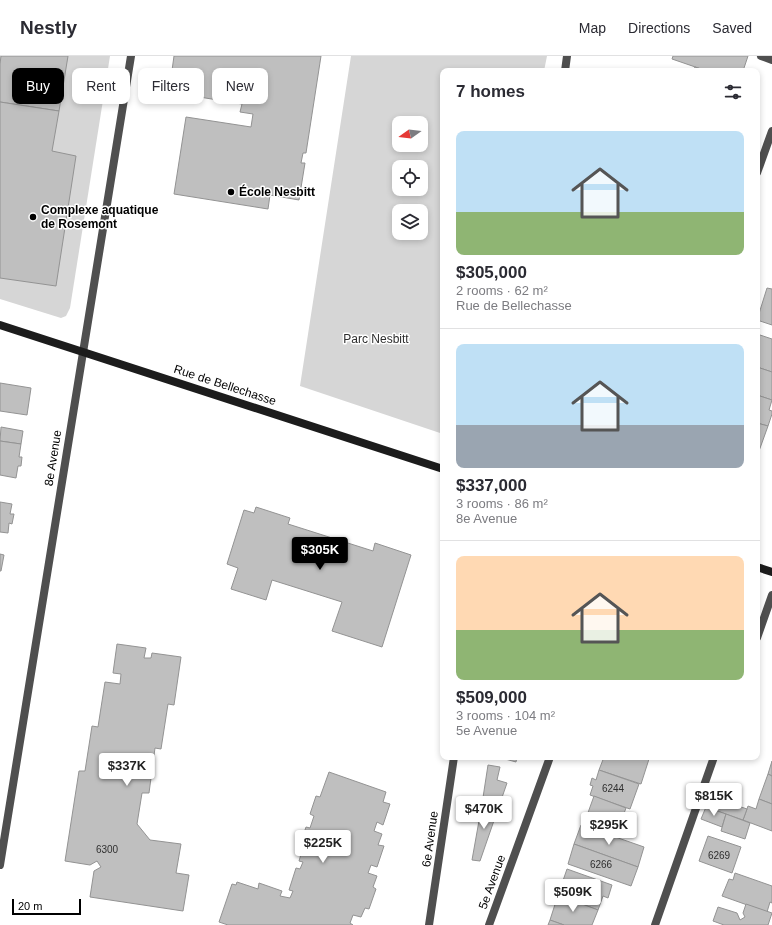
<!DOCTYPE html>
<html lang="en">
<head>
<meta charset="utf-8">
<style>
  body { margin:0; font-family:Arial,sans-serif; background:#f2f2f3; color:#2b2b33; height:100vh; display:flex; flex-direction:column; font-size:15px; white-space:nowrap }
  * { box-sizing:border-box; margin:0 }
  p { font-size:13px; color:#7c7c81 }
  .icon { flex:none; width:22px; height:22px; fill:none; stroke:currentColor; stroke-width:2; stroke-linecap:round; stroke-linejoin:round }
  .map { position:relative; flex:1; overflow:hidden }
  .sheet { position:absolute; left:440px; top:12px; width:320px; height:692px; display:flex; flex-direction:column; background:#fff; border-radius:8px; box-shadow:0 2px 6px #0003 }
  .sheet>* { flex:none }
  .guide { position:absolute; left:12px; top:12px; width:368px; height:36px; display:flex; gap:8px }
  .needle { width:26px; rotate:256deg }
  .tools { position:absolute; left:392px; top:60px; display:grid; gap:8px }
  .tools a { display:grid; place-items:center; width:36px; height:36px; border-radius:8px; background:#fff; box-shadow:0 2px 6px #0003; font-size:20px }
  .scale { position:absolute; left:12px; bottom:10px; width:69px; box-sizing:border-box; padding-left:4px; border:2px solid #000; border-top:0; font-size:11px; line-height:14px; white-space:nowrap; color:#000; -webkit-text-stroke:3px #fff; paint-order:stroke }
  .price { position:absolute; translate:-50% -34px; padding:0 9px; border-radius:4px; background:#fff; color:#222; font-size:13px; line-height:26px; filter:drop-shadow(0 1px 2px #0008) }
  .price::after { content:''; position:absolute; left:50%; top:24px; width:12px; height:9px; margin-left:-6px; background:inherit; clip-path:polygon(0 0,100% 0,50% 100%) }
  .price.current { background:#000; color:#fff }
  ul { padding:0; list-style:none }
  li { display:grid; align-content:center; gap:8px; height:212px; padding:0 16px }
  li+li { border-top:1px solid #e1e1e2 }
  li span { display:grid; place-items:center; height:124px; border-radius:8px; color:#555 }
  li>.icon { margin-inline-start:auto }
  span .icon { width:72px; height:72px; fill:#fffc; stroke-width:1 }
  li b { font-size:17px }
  h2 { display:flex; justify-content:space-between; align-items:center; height:48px; padding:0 16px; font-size:17px }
  .pill { padding:0 14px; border-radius:8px; background:#fff; box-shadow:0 2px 6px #0003; font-size:14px; line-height:36px }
  .pill.current { background:#000; color:#fff }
  header { display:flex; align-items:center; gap:24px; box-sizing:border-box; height:56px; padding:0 20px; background:#fff; border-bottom:1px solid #e1e1e2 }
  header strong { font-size:19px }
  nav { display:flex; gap:22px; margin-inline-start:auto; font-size:14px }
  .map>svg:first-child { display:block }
  .green { fill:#d6d6d6; fill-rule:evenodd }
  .building { fill:#bfbfbf; stroke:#939393 }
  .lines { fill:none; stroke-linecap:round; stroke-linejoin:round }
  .lane { stroke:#4f4f4f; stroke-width:8 }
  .street { stroke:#4f4f4f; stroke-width:8 }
  .secondary { stroke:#1c1c1c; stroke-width:8 }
  .poi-dot { fill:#000; stroke:#fff; stroke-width:1.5 }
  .labels { text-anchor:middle; stroke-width:3; stroke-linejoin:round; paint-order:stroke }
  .number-label { font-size:10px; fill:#303030 }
  .poi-label { font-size:12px; font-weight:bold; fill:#000; stroke:#fff; text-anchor:start }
  .park-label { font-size:12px; fill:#2d2d2d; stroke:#fff }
  .street-label { font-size:12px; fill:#000; stroke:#fff }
</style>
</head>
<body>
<header>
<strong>Nestly</strong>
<nav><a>Map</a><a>Directions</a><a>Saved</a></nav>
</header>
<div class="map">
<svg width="772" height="869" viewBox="0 0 772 869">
  <rect width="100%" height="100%" fill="#fff"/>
  <!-- green -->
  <g class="green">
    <polygon points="0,0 110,0 70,252 66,260 61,262 0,243"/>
    <path d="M351,0h196l-3,15h-101v363l-143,-48zM399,67h22v22h-22zM399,111h22v22h-22zM399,155h22v22h-22z"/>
  </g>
  <!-- building -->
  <g class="building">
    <polygon points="1,0 68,0 59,55 0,46 0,8"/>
    <polygon points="174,0 321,0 306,97 303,97 301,107 305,107 299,144 270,139 268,153 174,138 186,61 251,71 253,58 240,56 242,48 169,36"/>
    <polygon points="673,0 748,0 743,15 707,15 672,3"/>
    <polygon points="695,11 707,15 693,15"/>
    <polygon points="0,46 59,55 52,95 76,100 56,230 0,222"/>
    <polygon points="767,232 772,233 772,269 757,264"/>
    <polygon points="757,278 772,283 772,316 757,311"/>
    <polygon points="757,311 772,316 772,344 757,339"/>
    <polygon points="0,327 31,332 27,359 0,355"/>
    <polygon points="757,339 772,344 769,354 772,355 772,358 768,370 757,367"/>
    <polygon points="757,367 768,370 759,395 757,394"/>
    <polygon points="1,371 23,375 21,388 0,385"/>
    <polygon points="0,385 21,388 19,401 22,401 21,410 18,410 16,422 0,419"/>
    <polygon points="0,446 12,448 10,458 14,458 12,468 9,467 8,477 0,476"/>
    <polygon points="256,451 290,462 288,468 373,495 375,487 411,499 382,591 332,575 342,546 272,524 266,544 231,533 238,512 227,508 244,454 254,457"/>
    <polygon points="0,498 4,499 1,515 0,515"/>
    <polygon points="117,588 146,592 144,602 151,602 152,597 181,601 174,649 168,648 161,693 155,692 149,737 142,737 137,768 150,784 181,788 176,817 189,819 183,855 90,841 94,815 101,811 97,805 90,809 65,805 79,715 85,715 92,670 98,671 105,626 120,628 121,618 113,617"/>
    <polygon points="498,701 517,701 516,706"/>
    <polygon points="604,701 644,701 649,703 641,728 599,714"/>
    <polygon points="772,705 772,720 768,718"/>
    <polygon points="488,709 500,711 497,724 507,727 498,753 482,748"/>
    <polygon points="599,714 639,728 630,753 590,739 593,730 590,729 592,722 596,724"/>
    <polygon points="329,716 386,736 383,746 390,748 383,769 377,766 374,775 382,778 378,789 384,790 377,811 371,809 368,817 377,820 373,831 376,833 369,853 365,852 361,861 353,859 350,867 353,869 228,869 219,866 232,828 236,829 237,826 258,833 259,827 282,835 280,840 290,842 293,835 289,834 296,812 300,813 303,806 299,805 302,795 298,794 306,771 310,772 314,760 310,758 316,740 320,741"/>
    <polygon points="768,718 772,720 772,748 759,743"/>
    <polygon points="594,740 626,752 617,776 585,765"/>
    <polygon points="759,743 772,748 772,775 743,764 748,750 756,753"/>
    <polygon points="721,744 747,753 743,764 717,755"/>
    <polygon points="482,748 498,753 480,805 472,804"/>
    <polygon points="706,751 726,758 722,771 701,763"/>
    <polygon points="726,758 750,767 745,783 721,775"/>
    <polygon points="581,769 644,791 638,811 574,788"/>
    <polygon points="708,780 741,791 732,817 699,805"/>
    <polygon points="574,788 638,811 631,830 568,808"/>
    <polygon points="567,813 612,829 608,842 603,840 598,854 558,839"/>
    <polygon points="735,817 772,830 772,847 770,846 767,856 722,840 729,823 733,824"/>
    <polygon points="558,839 598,854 592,869 564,869 550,864"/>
    <polygon points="746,848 772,857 768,869 724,869 713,865 718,851 737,857 740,864 745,861 743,857"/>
    <polygon points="550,864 564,869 548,869"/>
  </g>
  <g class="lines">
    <!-- lane -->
    <g class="lane">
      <polyline points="761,0 772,4"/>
      <polyline points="757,582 772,539"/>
      <polyline points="655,869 714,701"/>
    </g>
    <!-- street -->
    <g class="street">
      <polyline points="565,15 567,0"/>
      <polyline points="757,117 772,75"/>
      <polyline points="0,809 131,0"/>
      <polyline points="429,869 454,701"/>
      <polyline points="489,869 550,701"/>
    </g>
    <!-- secondary -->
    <g class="secondary">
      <polyline points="0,269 443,413"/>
      <polyline points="757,511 772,516"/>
    </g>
  </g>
  <!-- markers -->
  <g class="poi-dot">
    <circle cx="231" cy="136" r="4"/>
    <circle cx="33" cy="161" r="4"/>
  </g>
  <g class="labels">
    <!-- number labels -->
    <g class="number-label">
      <text x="613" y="736">6244</text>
      <text x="107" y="797">6300</text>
      <text x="719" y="803">6269</text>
      <text x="601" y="812">6266</text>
    </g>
    <!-- poi labels -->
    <g class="poi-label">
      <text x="239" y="140">École Nesbitt</text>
      <text x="41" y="158">Complexe aquatique<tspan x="41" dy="14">de Rosemont</tspan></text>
    </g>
    <!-- park labels -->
    <g class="park-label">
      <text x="376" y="287">Parc Nesbitt</text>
    </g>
    <!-- street labels -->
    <g class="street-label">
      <text transform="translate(225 329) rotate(18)" y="4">Rue de Bellechasse</text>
      <text transform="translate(53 402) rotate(-81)" y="4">8e Avenue</text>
      <text transform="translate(430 783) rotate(-82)" y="4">6e Avenue</text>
      <text transform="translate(492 826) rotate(-70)" y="4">5e Avenue</text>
    </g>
  </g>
</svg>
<div class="tools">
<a><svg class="needle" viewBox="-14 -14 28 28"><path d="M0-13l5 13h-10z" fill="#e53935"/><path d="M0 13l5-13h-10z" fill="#7c7c81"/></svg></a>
<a><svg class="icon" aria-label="locate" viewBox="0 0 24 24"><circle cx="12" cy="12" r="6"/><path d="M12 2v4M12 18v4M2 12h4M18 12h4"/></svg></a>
<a><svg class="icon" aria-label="layers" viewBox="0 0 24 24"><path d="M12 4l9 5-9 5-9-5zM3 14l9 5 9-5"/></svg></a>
</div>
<div class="scale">20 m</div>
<b class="price current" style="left:320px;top:515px">$305K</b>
<b class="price" style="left:127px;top:731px">$337K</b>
<b class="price" style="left:714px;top:761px">$815K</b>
<b class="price" style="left:484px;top:774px">$470K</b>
<b class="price" style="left:609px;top:790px">$295K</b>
<b class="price" style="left:323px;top:808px">$225K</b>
<b class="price" style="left:573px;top:857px">$509K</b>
<div class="guide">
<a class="pill current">Buy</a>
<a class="pill">Rent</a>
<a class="pill">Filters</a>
<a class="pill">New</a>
</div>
<section class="sheet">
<h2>7 homes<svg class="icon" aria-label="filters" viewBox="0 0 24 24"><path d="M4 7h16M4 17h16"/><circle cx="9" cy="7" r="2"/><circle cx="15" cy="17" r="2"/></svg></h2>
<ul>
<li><span style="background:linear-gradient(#bfe0f5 65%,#8fb573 0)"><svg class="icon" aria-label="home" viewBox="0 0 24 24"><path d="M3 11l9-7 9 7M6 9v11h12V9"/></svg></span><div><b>$305,000</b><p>2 rooms · 62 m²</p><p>Rue de Bellechasse</p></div></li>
<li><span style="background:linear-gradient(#bfe0f5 65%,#9aa5b1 0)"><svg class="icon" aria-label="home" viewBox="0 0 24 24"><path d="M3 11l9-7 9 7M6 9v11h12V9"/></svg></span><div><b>$337,000</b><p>3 rooms · 86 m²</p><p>8e Avenue</p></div></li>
<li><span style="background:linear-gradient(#ffd9b3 60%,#8fb573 0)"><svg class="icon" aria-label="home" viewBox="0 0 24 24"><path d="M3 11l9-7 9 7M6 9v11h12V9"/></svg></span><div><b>$509,000</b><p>3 rooms · 104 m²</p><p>5e Avenue</p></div></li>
</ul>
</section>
</div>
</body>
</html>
